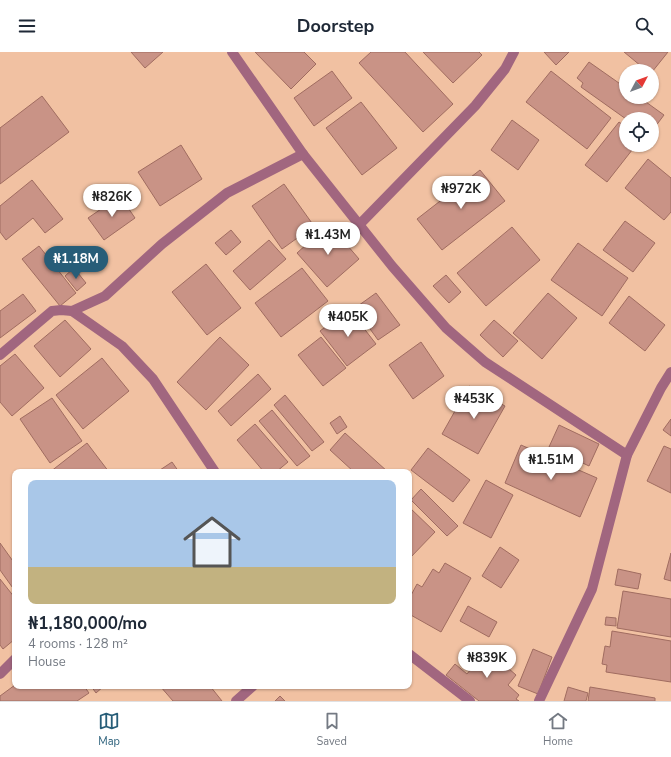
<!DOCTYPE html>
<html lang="en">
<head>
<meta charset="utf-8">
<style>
  body { margin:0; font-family:"Nunito Sans",sans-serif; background:#f2f2f3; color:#1f2937; height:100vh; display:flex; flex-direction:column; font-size:15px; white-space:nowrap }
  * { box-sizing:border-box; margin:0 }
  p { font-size:13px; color:#747a83 }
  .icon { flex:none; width:22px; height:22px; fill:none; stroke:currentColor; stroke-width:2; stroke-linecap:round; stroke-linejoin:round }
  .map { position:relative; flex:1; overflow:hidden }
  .side { position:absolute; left:12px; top:417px; width:400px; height:220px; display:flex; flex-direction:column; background:#fff; border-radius:8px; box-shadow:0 1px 3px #0004 }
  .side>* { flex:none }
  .needle { width:26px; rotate:49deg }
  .tools { position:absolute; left:619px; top:12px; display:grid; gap:8px }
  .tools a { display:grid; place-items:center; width:40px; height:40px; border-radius:50%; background:#fff; box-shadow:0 1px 3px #0004; font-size:20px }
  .price { position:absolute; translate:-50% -34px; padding:0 9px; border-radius:14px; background:#fff; color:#222; font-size:13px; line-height:26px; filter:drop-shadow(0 1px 2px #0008) }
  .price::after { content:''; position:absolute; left:50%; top:24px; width:12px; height:9px; margin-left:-6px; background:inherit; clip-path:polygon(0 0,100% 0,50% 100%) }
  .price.active { background:#275d78; color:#fff }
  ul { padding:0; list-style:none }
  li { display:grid; align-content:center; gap:8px; height:212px; padding:0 16px }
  li span { display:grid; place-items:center; height:124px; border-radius:8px; color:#555 }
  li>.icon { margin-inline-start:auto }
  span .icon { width:72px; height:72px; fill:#fffc; stroke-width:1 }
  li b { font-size:17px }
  header { display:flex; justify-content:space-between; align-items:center; height:52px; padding:0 16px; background:#fff; font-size:18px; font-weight:700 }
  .menu { display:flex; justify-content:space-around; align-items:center; height:56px; border-top:1px solid #e0e1e3; background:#fff; font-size:11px; color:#747a83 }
  .menu a { display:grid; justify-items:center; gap:2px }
  .menu .active { color:#275d78 }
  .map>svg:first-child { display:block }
  .building { fill:#c99386; stroke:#a06c60 }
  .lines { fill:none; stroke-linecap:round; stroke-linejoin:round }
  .minor { stroke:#a1667f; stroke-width:10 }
</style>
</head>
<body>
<header><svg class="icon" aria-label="menu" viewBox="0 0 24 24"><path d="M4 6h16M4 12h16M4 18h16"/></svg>Doorstep<svg class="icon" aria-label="search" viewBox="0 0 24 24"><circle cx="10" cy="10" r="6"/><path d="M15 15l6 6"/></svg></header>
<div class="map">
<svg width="671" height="649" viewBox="0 0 671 649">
  <rect width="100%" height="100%" fill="#f1c1a2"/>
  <!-- building -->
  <g class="building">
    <polygon points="131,0 163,0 145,16"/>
    <polygon points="255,0 304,0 316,12 291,37"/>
    <polygon points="371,0 405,0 453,52 423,80 359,11"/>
    <polygon points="423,0 479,0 482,3 453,31"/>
    <polygon points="544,0 569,0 556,13"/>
    <polygon points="624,0 668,0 652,20 647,19"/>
    <polygon points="589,10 626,36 626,45 639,45 664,63 652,79 652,67 626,67 581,35 583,31 577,26"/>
    <polygon points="332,19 352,46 314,74 294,46"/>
    <polygon points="551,19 611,66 587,97 526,50"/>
    <polygon points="42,44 69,80 0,132 0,76"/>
    <polygon points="361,50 397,96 362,123 326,76"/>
    <polygon points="512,68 539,88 518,118 491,98"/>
    <polygon points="619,70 626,75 626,93 636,93 607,130 585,113"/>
    <polygon points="181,93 202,127 160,154 138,120"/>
    <polygon points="648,107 671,126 671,160 664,168 625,136"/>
    <polygon points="480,118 505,149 442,198 417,167"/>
    <polygon points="32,128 63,167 45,181 33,166 6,188 0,180 0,154"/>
    <polygon points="284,132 314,174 282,197 252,154"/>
    <polygon points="120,144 135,166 104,188 88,166"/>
    <polygon points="625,169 655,191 633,220 603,198"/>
    <polygon points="329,172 359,207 327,235 297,201"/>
    <polygon points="512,175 540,208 486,254 457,221"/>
    <polygon points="231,178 241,190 226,203 215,191"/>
    <polygon points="269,188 286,207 250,238 233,219"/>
    <polygon points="578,191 628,226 602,264 551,228"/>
    <polygon points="39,194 76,241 60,254 22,207"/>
    <polygon points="206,212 241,256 207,283 172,240"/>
    <polygon points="74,216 86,231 77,239 65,224"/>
    <polygon points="302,216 328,249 281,285 255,251"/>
    <polygon points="446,223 461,240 449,251 433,234"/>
    <polygon points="376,241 400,273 378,288 355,256"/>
    <polygon points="548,241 577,266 542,307 513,281"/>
    <polygon points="23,242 36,259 0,286 0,259"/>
    <polygon points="629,244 665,273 645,299 609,271"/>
    <polygon points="349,257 376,292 347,314 320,279"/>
    <polygon points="65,268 91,297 60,325 34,294"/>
    <polygon points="494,268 518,289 503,305 480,283"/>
    <polygon points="220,285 249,313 206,358 177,330"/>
    <polygon points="321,285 346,316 323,334 298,303"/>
    <polygon points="421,290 444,324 413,347 389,313"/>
    <polygon points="15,302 44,336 12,364 0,350 0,314"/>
    <polygon points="102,306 129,339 83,377 56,343"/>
    <polygon points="258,322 271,337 231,374 218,359"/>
    <polygon points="469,334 505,354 478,402 442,382"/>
    <polygon points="285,343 324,390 312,399 274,353"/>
    <polygon points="52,346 82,389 50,411 20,367"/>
    <polygon points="272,358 310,404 297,414 259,369"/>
    <polygon points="340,364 347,375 337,382 330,371"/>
    <polygon points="671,367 671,384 663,378"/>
    <polygon points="255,372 288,410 276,420 264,420 237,388"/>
    <polygon points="559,373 599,392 589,414 549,395"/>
    <polygon points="345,381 388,420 354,420 330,398"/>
    <polygon points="87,391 109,420 50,420"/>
    <polygon points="521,393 597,426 580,465 505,431"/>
    <polygon points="664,394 671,397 671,441 647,429"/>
    <polygon points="428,396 470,428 453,450 411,418"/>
    <polygon points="172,410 179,420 157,420"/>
    <polygon points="486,428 513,443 491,486 463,471"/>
    <polygon points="421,437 458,474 447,484 411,448"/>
    <polygon points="409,455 435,480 409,507"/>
    <polygon points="0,491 15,512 15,539 0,518"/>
    <polygon points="500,495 519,508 501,536 482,524"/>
    <polygon points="671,501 671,529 664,527"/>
    <polygon points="445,511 471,526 441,580 409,562 409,547 417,532 422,535 433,517 439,521"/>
    <polygon points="618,517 641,522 638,537 615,533"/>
    <polygon points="0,527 15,546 15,587 3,597 0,593"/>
    <polygon points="623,539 671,547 671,585 617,576"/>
    <polygon points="468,554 497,570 489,585 460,569"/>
    <polygon points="606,565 616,566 616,574 605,573"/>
    <polygon points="612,579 671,589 671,630 606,620 607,613 602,612 605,594 610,595"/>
    <polygon points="533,597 552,605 538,642 518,634"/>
    <polygon points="486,598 496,606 500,601 512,611 508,616 516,623 508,633 519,643 516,647 519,649 479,649 446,623 455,612 467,622"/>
    <polygon points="15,633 84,634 89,641 77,649 0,649 0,644"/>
    <polygon points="91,634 104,634 96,641"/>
    <polygon points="160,634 210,634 222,649 173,649"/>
    <polygon points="568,635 588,641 586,649 564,649"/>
    <polygon points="590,635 655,646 655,649 588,649"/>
    <polygon points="280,644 285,649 275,649"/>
  </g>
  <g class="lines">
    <!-- minor -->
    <g class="minor">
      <polyline points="232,0 303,102 392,214 446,276 485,310 627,403"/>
      <polyline points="359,173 475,54 505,17 514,0"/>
      <polyline points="72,259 105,244 162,192 227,141 303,102"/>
      <polyline points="0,303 52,259 61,258 72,259 122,294 153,327 215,420"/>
      <polyline points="409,602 470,649"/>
      <polyline points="0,622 15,607"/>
      <polyline points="236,649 253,634"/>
      <polyline points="539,649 592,537 627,403 661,336 671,320"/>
    </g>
  </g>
</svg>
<div class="tools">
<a><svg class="needle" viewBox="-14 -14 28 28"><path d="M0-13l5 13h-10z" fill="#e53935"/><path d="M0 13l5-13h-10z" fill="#747a83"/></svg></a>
<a><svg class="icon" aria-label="locate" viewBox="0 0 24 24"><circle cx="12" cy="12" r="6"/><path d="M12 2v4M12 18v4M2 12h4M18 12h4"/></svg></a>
</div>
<b class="price" style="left:461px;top:158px">₦972K</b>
<b class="price" style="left:112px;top:166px">₦826K</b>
<b class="price" style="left:328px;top:204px">₦1.43M</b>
<b class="price active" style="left:76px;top:228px">₦1.18M</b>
<b class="price" style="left:348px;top:286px">₦405K</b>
<b class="price" style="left:474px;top:368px">₦453K</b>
<b class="price" style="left:551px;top:429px">₦1.51M</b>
<b class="price" style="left:487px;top:627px">₦839K</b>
<section class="side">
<ul>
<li><span style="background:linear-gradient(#a9c7e8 70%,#c2b280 0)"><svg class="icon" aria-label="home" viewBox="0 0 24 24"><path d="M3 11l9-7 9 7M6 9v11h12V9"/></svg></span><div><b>₦1,180,000/mo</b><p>4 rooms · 128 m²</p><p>House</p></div></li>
</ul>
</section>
</div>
<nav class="menu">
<a class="active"><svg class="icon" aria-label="map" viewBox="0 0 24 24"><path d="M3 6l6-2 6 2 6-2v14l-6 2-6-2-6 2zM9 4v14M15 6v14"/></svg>Map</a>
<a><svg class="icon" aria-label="saved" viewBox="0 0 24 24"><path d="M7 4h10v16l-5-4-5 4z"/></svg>Saved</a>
<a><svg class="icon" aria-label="home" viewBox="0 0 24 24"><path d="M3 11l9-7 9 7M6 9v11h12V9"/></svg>Home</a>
</nav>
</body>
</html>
